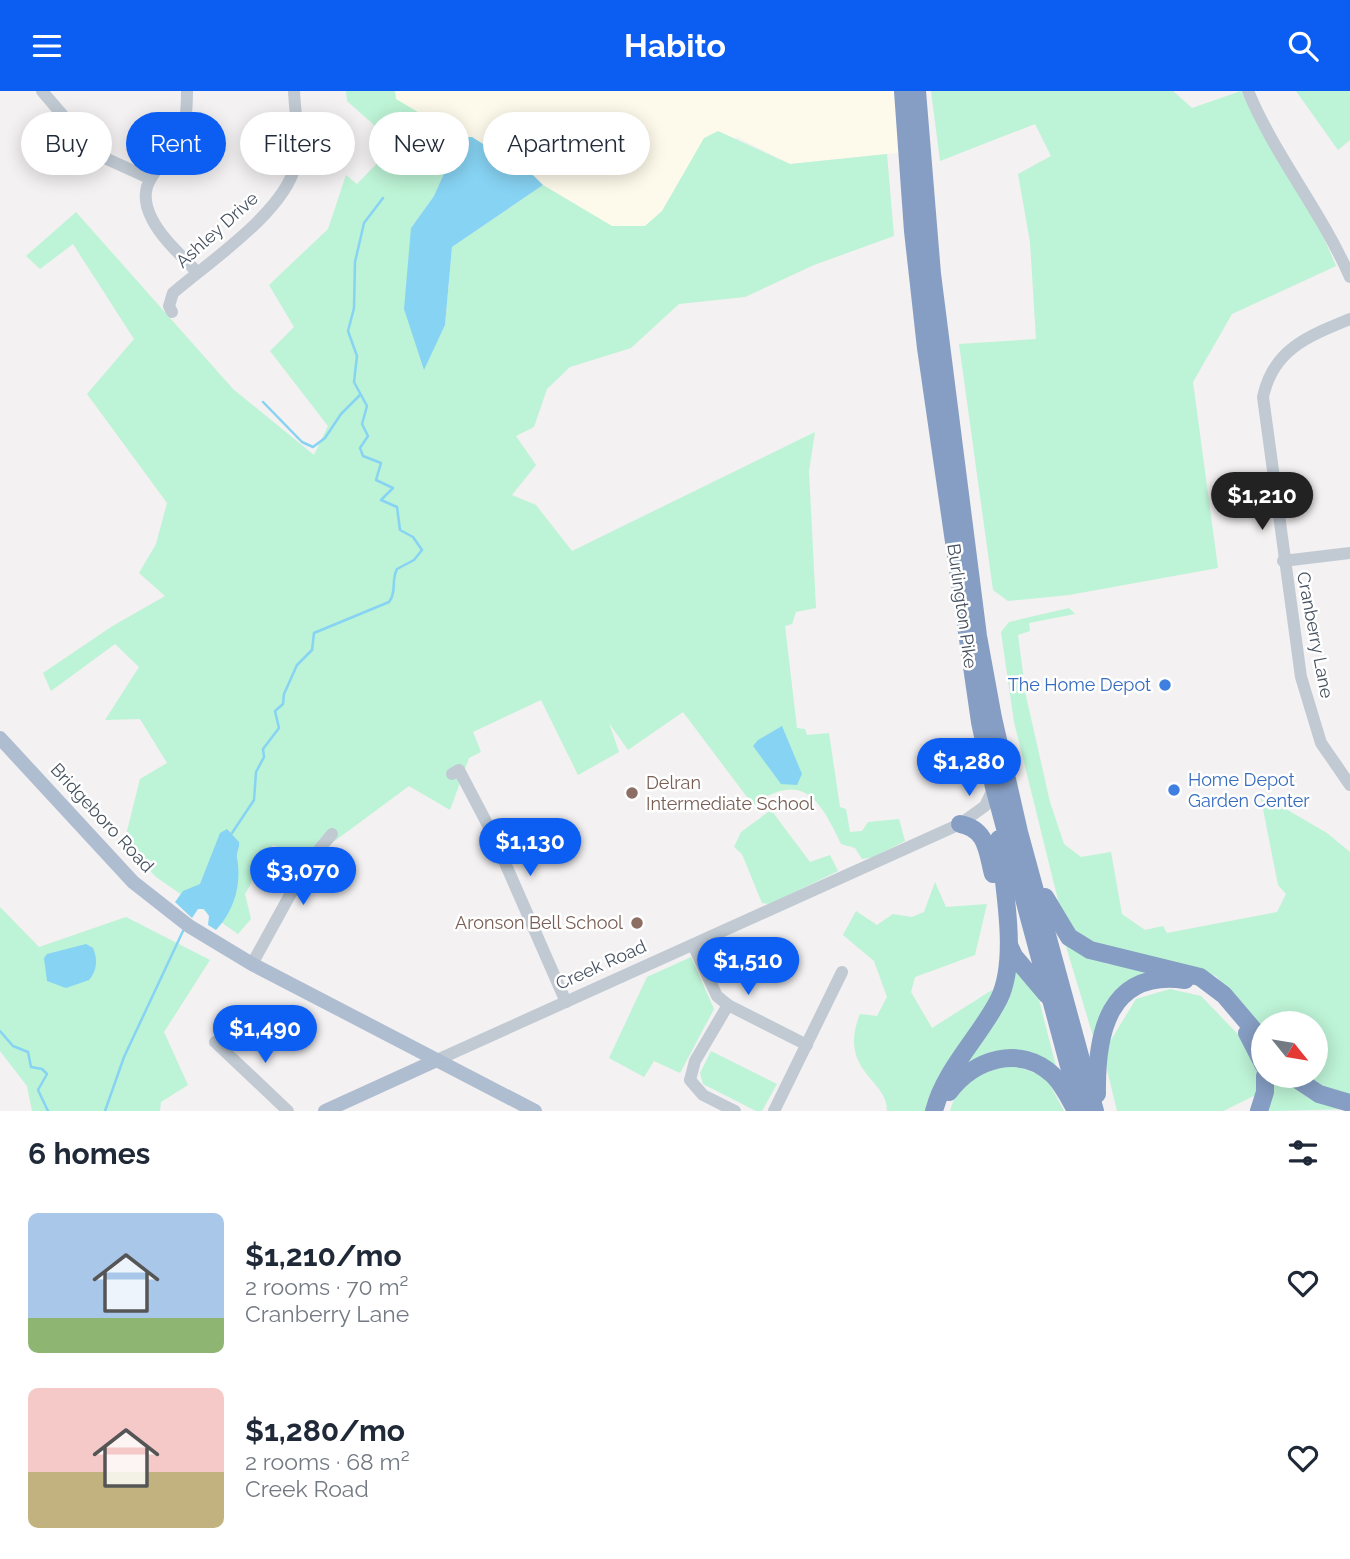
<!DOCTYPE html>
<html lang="en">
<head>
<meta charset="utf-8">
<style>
  body { margin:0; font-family:Raleway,sans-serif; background:#f6f6f7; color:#1f2937; height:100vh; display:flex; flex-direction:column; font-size:26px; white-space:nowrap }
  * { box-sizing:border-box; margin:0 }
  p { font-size:23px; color:#747a83 }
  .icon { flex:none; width:38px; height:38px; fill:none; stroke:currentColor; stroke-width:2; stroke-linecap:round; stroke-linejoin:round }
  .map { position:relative; height:1020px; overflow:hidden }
  .sheet { display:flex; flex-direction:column; background:#fff; flex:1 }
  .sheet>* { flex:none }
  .top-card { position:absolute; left:21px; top:21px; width:700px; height:63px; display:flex; gap:14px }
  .needle { width:46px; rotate:120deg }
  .tools { position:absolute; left:1251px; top:920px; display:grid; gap:14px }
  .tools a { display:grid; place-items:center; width:77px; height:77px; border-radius:50%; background:#fff; box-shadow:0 4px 18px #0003; font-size:35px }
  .price { position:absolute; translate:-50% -60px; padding:0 16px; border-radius:24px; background:#0c5ef2; color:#fff; font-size:23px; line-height:46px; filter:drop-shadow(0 2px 4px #0008) }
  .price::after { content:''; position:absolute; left:50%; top:42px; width:21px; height:16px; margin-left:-10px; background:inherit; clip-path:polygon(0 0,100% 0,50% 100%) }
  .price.on { background:#222; color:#fff }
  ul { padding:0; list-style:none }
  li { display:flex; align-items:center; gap:21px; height:175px; padding:0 28px }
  li span { display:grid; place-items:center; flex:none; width:196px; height:140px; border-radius:10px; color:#555 }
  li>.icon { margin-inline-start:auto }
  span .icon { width:84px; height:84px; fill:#fffc; stroke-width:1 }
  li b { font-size:30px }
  h2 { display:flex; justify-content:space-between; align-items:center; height:84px; padding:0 28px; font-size:30px }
  .chip { padding:0 24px; border-radius:32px; background:#fff; box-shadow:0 4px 18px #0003; font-size:24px; line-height:63px }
  .chip.on { background:#0c5ef2; color:#fff }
  header { display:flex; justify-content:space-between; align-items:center; height:91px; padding:0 28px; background:#0c5ef2; color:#fff; font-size:32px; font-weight:700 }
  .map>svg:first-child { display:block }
  .commercial { fill:#fdfaeb }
  .green { fill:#bdf3d6 }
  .water { fill:#87d3f3 }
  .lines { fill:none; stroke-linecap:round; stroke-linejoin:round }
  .stream { stroke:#87d3f3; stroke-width:2.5 }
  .minor { stroke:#c1cad3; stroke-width:12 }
  .major { stroke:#afbdd1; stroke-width:14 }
  .highway { stroke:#869ec3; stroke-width:18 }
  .shop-dot { fill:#3f7fe0; stroke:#fff; stroke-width:2.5 }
  .education-dot { fill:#8d6e63; stroke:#fff; stroke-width:2.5 }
  .labels { text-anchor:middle; stroke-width:5; stroke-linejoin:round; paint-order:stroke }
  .street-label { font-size:18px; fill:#475260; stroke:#fff }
  .shop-label { font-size:18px; fill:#366cbe; stroke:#fff; text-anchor:end }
  .education-label { font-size:18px; fill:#785e54; stroke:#fff; text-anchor:start }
</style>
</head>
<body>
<header><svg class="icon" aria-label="menu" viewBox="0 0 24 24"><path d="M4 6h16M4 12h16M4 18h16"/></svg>Habito<svg class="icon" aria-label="search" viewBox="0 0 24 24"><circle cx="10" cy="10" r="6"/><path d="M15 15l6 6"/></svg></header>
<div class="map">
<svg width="1350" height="1020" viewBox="0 0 1350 1020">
  <rect width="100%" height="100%" fill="#f3f1f1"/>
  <!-- commercial -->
  <polygon class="commercial" points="395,0 903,0 907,61 790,73 737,46 687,77 662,120 645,135 612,135 543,94 475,139 396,8"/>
  <!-- green -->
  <g class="green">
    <path d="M346,0h49l1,8 64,38 -26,59 -23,32 13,141 21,-44 7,-78 91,-62 69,41h33l17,-15 42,-73 14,-7 72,33 97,-10 7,82 -80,29 -69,32 -66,7 -48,44 -61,19 -23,22 -13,38 -18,9 20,29 -24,30 24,10 36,46 243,-119 -6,39 7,137 -20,4 -4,12 -7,2 12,102 8,1 2,6 22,-2 11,74 6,2 4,23 12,-1 6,-9 31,-3 6,22 -31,16 -12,2 -7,-11 -14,-4c-22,-47 -39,-73 -88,-39l-70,-93 -55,38 -19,-27 10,29 -41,23 -37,-75 -68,32 8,20 -12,6 -19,52 -41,-24 -100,74 -36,-15 -28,49 6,25 -13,15 -82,-57 -32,-34 16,-64 27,-16 -27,-44 -35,1 34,-53 -24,-23 -64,47 -8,-18 68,-46 54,-31 -26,-23 17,-29 11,-41 -80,-109 47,-55 -61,-95 -33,25 -14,-13 50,-44 157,177 81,66 14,-29 -58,-75 24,-24 -25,-42 59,-56 18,-54 11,9 26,-27 -9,-32 -27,-24z"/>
    <path d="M931,0h242l19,17 49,-17c29,60 70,112 95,175l-104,48 -39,68 25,186 -149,27 -61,6 -15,-11 -34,-246 77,-5 -6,-97 -12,-68 33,-18 -16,-32 -95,37z"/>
    <polygon points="1296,0 1350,0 1350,49 1338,59"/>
    <polygon points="1069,517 1075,523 1029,532 1030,540 1018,544 1026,605 1050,711 1064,753 1081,766 1111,761 1122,823 1145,839 1163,835 1167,842 1277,821 1286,803 1278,794 1260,703 1327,742 1350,761 1350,1007 1321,997 1305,985 1316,985 1316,933 1264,933 1263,941 1216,885 1179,872 1098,855 1072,842 1062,825 1014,631 1001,541 1009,531"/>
    <polygon points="771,719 810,771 830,764 838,780 770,813 762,812 742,763 734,756 741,741"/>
    <path d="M935,791l11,25 41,-3 -12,51 -60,22 -4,15 21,36 60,-38 3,4 -67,105 -3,12h-38c1,-32 -50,-39 -27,-97l17,2 10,-19 -13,-36 -31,-26 13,-24 21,14 16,-11 19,3 12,-5z"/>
    <polygon points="0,816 39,856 126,826 210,869 164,941 188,994 161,1011 160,1020 32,1020 27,995 0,960"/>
    <path d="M1065,852l42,21 59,7c-50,11 -53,20 -73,65z"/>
    <polygon points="691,866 714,918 680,982 654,970 644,986 609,967 647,886"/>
    <polygon points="1015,874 1037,901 1058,983 1012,960 957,981"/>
    <polygon points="1170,898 1201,905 1254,960 1262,1001 1223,1020 1117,1020 1103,962 1136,908"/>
    <polygon points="711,960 777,993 762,1020 756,1020 703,993 700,982"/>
    <path d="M1010,973l36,13 18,34h-114c10,-34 28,-38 60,-47z"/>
    <polygon points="1268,985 1286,985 1308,1007 1350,1018 1265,1020"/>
  </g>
  <!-- water -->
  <g class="water">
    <polygon points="460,46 472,46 534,85 543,94 452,156 445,234 424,279 404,218 411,137 434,105"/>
    <polygon points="782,635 802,683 797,694 781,693 753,655 758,649"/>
    <path d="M227,738l12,13c1,6 -3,10 -2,16 5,26 -3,53 -21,72l-8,-5 1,-9 -5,-7h-6l-6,9 -17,-16 8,-11 17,-7 20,-51z"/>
    <path d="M86,853l7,4c5,11 4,23 -4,32l-23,8 -19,-7 -3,-23 3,-4z"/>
  </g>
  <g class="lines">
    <!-- stream -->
    <g class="stream">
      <polyline points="263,311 302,351 313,356 325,347 341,323 360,304"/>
      <path d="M232,742l22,-33 2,-28 8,-15 -1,-8 16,-21 -4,-17 8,-7 1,-10 13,-29 15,-15 2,-17 75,-31c8,-10 2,-22 8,-33l17,-9 8,-10 -9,-13 -13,-7 -3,-23 -16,-7 12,-12 -17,-8 5,-17 -18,-7 -3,-8 8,-12 -6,-12 5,-18 -13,-24 3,-26 -9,-25 6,-23 1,-46 9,-39 19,-25"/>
      <polyline points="0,940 13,955 28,961 31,976 42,978 47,983 38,999 48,1020"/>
      <polyline points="105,1020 124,966 183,840"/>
    </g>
    <!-- minor -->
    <g class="minor">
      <polyline points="42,0 96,63 149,87"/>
      <path d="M187,0c0,18 -1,37 -10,52 -16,27 -44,39 -25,76 10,20 30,37 45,53"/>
      <path d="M1248,0c27,65 73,120 102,186"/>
      <path d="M172,221l-3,-6 4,-13c36,-31 111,-81 122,-127 6,-23 0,-51 -1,-75"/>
      <path d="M1350,228c-41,17 -77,30 -87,78l38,280 20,66 29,42"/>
      <polyline points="1283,470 1350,462"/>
      <polyline points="452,683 459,679 491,740 566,911"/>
      <polyline points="693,854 717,905 728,914 807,954"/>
      <polyline points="252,873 307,773 332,743"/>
      <polyline points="728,914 695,970 690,989 703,1004 735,1020"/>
      <polyline points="215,951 288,1020"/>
      <polyline points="437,969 960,733 985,715 994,696"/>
      <polyline points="774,1020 842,881"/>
    </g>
    <!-- major -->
    <g class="major">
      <polyline points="0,647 133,791 189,835 252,873 535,1020"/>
      <polyline points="325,1020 437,969"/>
    </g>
    <!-- highway -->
    <g class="highway">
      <polyline points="903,0 913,140 926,257 980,631 994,696 1081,1020"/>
      <polyline points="917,0 932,183 978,545 993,627 1019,741 1095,1020"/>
      <path d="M960,733c27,5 27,27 33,50"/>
      <polyline points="1045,806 1069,846 1090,859 1200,886 1224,904 1264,951"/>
      <polyline points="1009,854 1014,865 1047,904"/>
      <polyline points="1247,942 1264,975"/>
      <polyline points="1292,985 1319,1003 1350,1012"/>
      <path d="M949,1001c25,-33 71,-48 104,-17 9,9 15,21 21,32"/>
      <path d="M1097,1003c-1,-60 11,-125 88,-114"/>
      <path d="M934,1020c11,-42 45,-73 65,-112 20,-41 4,-115 0,-160"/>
      <polyline points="1259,1020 1265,1001 1265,985"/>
    </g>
  </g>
  <!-- markers -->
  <g class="shop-dot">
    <circle cx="1165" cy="594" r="7"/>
    <circle cx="1174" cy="699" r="7"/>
  </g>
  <g class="education-dot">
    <circle cx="632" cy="702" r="7"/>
    <circle cx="637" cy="832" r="7"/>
  </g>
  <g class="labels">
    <!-- street labels -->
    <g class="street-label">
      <text transform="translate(217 139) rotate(-42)" y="6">Ashley Drive</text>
      <text transform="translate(962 515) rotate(82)" y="6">Burlington Pike</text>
      <text transform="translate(1315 544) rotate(79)" y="6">Cranberry Lane</text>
      <text transform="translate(102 727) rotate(47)" y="6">Bridgeboro Road</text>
      <text transform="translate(601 874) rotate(-24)" y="6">Creek Road</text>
    </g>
    <!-- shop labels -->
    <g class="shop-label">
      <text x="1151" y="600">The Home Depot</text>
      <text x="1188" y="695" text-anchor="start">Home Depot<tspan x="1188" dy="21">Garden Center</tspan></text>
    </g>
    <!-- education labels -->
    <g class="education-label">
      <text x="646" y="698">Delran<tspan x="646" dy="21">Intermediate School</tspan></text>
      <text x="623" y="838" text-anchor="end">Aronson Bell School</text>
    </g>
  </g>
</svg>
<div class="tools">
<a><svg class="needle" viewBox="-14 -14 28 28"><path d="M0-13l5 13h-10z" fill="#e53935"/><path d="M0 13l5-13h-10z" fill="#747a83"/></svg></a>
</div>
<b class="price on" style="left:1262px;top:441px">$1,210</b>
<b class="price" style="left:969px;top:707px">$1,280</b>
<b class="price" style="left:530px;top:787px">$1,130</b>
<b class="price" style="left:303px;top:816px">$3,070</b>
<b class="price" style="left:748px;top:906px">$1,510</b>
<b class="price" style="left:265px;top:974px">$1,490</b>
<div class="top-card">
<a class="chip">Buy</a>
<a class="chip on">Rent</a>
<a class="chip">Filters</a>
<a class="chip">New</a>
<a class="chip">Apartment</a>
</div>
</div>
<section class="sheet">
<h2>6 homes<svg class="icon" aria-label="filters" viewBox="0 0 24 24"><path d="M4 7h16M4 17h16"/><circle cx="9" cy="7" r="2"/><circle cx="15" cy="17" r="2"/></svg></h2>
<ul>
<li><span style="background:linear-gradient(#a9c7e8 75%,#8fb573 0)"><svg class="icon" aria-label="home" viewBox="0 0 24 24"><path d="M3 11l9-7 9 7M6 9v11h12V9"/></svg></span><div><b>$1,210/mo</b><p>2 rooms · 70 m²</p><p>Cranberry Lane</p></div><svg class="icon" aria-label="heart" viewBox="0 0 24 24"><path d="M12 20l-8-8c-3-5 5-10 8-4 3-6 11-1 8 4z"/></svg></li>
<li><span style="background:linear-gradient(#f6c9c9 60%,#c2b280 0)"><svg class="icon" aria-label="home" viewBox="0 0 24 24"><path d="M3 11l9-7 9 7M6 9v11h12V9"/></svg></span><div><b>$1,280/mo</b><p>2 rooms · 68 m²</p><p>Creek Road</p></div><svg class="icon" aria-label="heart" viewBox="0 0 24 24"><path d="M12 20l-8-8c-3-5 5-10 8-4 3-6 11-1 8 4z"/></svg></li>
</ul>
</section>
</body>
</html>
